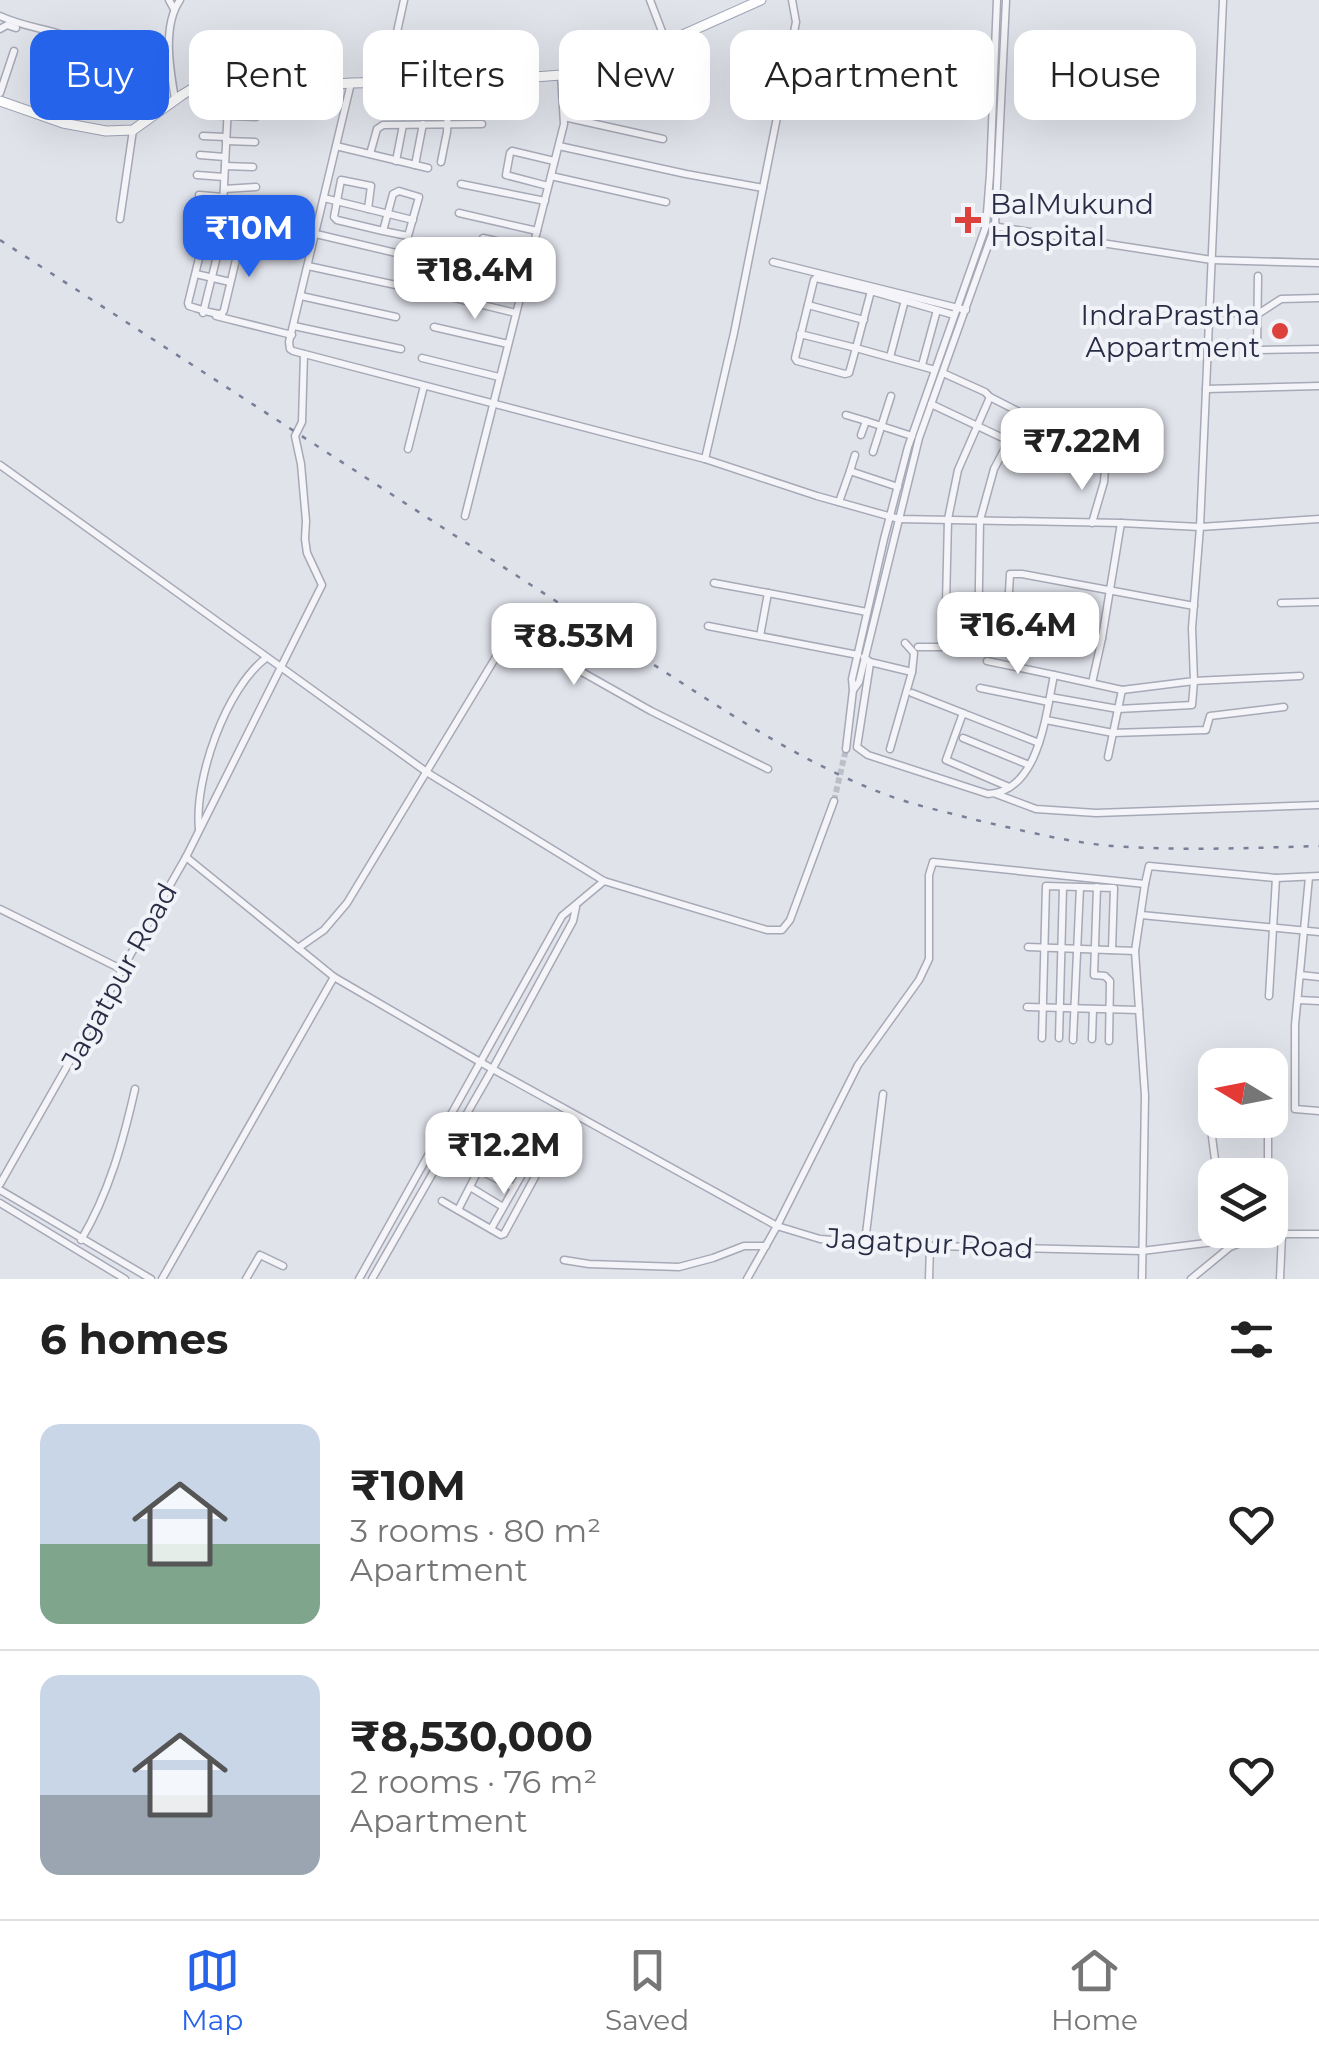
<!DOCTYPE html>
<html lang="en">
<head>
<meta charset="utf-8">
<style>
  body { margin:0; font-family:Montserrat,sans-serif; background:#f6f6f6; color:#222; height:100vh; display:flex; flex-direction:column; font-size:38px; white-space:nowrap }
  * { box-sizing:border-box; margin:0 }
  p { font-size:32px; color:#767676 }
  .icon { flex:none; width:55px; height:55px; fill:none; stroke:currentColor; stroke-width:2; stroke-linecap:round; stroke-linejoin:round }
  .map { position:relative; height:1279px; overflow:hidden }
  .side { display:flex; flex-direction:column; background:#fff; flex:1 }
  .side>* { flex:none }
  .banner { position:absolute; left:30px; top:30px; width:1260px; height:90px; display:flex; gap:20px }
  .needle { width:65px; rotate:280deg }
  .buttons { position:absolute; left:1198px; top:1048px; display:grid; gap:20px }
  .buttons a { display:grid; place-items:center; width:90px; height:90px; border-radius:20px; background:#fff; box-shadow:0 10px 40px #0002; font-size:50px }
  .price { position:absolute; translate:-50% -85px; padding:0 22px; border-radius:20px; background:#fff; color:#222; font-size:32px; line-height:65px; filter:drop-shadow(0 2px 5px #0008) }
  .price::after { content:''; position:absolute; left:50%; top:60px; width:30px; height:22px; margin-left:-15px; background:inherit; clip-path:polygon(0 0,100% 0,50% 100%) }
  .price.active { background:#2563eb; color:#fff }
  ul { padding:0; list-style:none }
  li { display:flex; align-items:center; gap:30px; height:250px; padding:0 40px }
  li+li { border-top:2px solid #e0e0e0 }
  li span { display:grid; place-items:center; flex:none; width:280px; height:200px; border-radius:20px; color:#555 }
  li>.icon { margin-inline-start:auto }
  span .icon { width:120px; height:120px; fill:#fffc; stroke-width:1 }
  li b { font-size:42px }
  h2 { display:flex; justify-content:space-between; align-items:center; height:120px; padding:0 40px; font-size:42px }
  .chip { padding:0 35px; border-radius:20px; background:#fff; box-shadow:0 10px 40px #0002; font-size:35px; line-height:90px }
  .chip.active { background:#2563eb; color:#fff }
  .tabs { display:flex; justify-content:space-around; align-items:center; height:140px; border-top:2px solid #e0e0e0; background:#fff; font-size:28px; color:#767676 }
  .tabs a { display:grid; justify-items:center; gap:5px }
  .tabs .active { color:#2563eb }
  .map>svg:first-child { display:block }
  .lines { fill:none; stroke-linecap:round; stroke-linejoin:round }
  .minor-tunnel { stroke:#bcbfca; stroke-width:6; stroke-dasharray:6 3; stroke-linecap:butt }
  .minor-casing { stroke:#a6a9b6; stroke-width:9 }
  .major-casing { stroke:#a0a5b8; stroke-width:11 }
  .minor { stroke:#f5f5f9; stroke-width:6 }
  .major { stroke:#fff; stroke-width:9 }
  .rail { stroke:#797f97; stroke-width:2.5; stroke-dasharray:5 10; stroke-linecap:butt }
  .poi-dot { fill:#dc423b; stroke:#f2f3f8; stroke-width:4 }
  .labels { text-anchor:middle; stroke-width:8; stroke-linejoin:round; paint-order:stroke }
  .poi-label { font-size:28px; fill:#282d45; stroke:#f2f3f8; text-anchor:start }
  .street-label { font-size:28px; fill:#282d45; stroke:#f2f3f8 }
</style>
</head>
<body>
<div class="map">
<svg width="1319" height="1279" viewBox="0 0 1319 1279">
  <rect width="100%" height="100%" fill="#e1e3eb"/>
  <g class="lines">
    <!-- minor-tunnel -->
    <polyline class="minor-tunnel" points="834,801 846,749"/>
    <defs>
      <g id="minor">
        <polyline points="169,0 174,9"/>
        <polyline points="650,0 666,42"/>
        <path d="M0,16c19,9 40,12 60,18 36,9 71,19 108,24"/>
        <polyline points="0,29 7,25 16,28"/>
        <polyline points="386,82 404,0"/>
        <polyline points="351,83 289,342 290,349 293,351 705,459 817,496 899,519 1121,523 1200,527 1319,519"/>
        <polyline points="0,93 14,51"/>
        <path d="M175,99c-5,-29 -13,-73 5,-99"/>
        <polyline points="204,115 256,117"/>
        <polyline points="564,117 663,139"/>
        <polyline points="203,136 226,137"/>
        <polyline points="226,141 255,142"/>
        <polyline points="336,146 428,168"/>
        <polyline points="559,146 686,174 763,188"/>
        <polyline points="370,154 377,129 383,125 482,124"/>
        <polyline points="200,155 225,157"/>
        <polyline points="396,161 403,125"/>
        <polyline points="441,162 447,132 449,81"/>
        <polyline points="415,165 423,124"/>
        <polyline points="225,166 253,167"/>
        <polyline points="197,175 224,177"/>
        <polyline points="551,176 666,202"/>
        <polyline points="461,184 545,201"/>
        <polyline points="548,186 506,175 510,153 512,151 554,161"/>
        <polyline points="224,189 256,187"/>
        <polyline points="199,195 223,197"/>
        <polyline points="324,198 413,220"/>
        <polyline points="368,209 371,186 341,180 334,217 337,220 383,231 393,194 399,191 419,197 408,236 383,231"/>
        <polyline points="459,213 537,231"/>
        <polyline points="120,219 133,130"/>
        <polyline points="222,225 229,86"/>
        <polyline points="992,226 1212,260 1319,263"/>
        <polyline points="316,234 434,262"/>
        <polyline points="483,238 532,249"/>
        <polyline points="773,262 966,310"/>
        <polyline points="447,265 524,282"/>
        <polyline points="308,266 405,287"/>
        <polyline points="196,274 230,282"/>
        <polyline points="1258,276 1257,350 1319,349"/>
        <polyline points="442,295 516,313"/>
        <polyline points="301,296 396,317"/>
        <polyline points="808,305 864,320"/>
        <polyline points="1209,312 1258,314 1281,299 1319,298"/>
        <path d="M203,313l3,-12 14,-57 2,-3 15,3 2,3 -15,63 -2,4c-11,0 -22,-5 -33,-8l-1,-3 15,-61 17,2"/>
        <polyline points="216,316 292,335"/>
        <polyline points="294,326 401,349"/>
        <polyline points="434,327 508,344"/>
        <polyline points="800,334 856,348 849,373 845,374 797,361 795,358 814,280 816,278 871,291"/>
        <polyline points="890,357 905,300"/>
        <polyline points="422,358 499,377"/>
        <polyline points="922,365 937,310"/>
        <polyline points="935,370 856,348 871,291 954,315"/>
        <polyline points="1206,389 1319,386"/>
        <polyline points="931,404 1043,457"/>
        <polyline points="846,415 866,421"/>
        <polyline points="861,435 866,421 912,436"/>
        <polyline points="408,449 424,386"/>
        <polyline points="873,452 891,396"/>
        <polyline points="705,459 734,333 796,22 792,0"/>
        <polyline points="0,465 428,773 604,881 767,930 782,930 790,920 834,801"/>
        <polyline points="850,471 855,455"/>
        <polyline points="839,502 850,471 898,487"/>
        <polyline points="465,516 564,124 561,75"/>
        <polyline points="1092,523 1104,482 1105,468"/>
        <polyline points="714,583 768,593 760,636"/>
        <polyline points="1009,592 1010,574 1022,574 1194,606"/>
        <polyline points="768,593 867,612"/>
        <polyline points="1281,603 1319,602"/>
        <polyline points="1000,617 1102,638 1121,523"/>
        <polyline points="708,626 858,655"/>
        <polyline points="905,643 914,653 912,672"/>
        <polyline points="918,647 978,647 980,520 994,469 1023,414 990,397 985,392 943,373"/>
        <polyline points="945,647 948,519 958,470 990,397"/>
        <path d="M864,657l6,5 -1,8 -12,77 11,8 120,39c51,-2 58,-80 66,-119l68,15 72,-9 -2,-53 8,-101 23,-527"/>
        <polyline points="987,661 1054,675"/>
        <polyline points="870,662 912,672 890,749"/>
        <polyline points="1092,683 1102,638"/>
        <polyline points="980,688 1049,702"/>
        <polyline points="854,689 859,682 919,438 995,226 1006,0"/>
        <polyline points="912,693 1039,743"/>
        <polyline points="1050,697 1118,709 1192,705 1194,681 1300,676"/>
        <polyline points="963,713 946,760 1009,787"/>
        <polyline points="1046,720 1113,733 1206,730 1210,716 1284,707"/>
        <polyline points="963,738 1029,765"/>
        <polyline points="846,749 853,690 852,679 884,539 908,447 986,226 990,174 997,0"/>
        <polyline points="1108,757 1122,690"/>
        <polyline points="996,794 1036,809 1096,813 1319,805"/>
        <path d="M199,829c-5,-50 27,-141 67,-171"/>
        <polyline points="186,857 322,585 307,553 305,539 306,521 301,464 295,436 302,422 304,354"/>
        <polyline points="1309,877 1295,1025 1295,1109 1319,1111"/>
        <polyline points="1145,884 1149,866 1276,878 1319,876"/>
        <polyline points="1097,887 1094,975 1105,976 1110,981 1109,1041"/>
        <polyline points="0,909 123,970"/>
        <polyline points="1141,915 1319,932"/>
        <polyline points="1028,947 1135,951"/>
        <polyline points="298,948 324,930 347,903 511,632 651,711 768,769"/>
        <polyline points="1300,975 1319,977"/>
        <polyline points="1269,996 1276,878"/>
        <polyline points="1298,1000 1319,1001"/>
        <polyline points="1027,1007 1139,1010"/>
        <polyline points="1042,1038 1046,886 1114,888 1112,950"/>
        <polyline points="1059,1038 1063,887"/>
        <polyline points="1092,1039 1093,1009"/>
        <polyline points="1073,1040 1080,887"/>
        <polyline points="1209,1114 1217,1175"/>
        <polyline points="445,1152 514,1188"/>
        <polyline points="1268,1175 1268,1120"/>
        <polyline points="0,1184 186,857 334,977 480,1062 777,1226 820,1239 894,1245 1142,1251 1278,1234 1319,1234"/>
        <polyline points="470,1187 503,1207"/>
        <polyline points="0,1190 151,1279"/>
        <polyline points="442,1201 501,1235 504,1234 536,1175 476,1142"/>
        <polyline points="0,1203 125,1279"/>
        <polyline points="458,1210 479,1169"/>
        <polyline points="491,1229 525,1169"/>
        <path d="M81,1240c28,-47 42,-98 54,-151"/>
        <polyline points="865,1242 883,1094"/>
        <polyline points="564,1260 589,1264 679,1267 713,1258 744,1246 766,1246"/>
        <polyline points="162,1279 334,977"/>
        <polyline points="246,1279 260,1255 283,1266"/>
        <polyline points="359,1279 562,916 604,881"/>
        <polyline points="372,1279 493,1068 573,921 576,907"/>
        <polyline points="747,1279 777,1226 858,1065 919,980 929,959 929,875 933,862 1145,884 1135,951 1145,1096 1142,1279"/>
        <polyline points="929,1279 930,1246"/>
        <polyline points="1191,1279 1230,1247 1243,1242"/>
        <polyline points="1280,1279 1282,1234"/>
      </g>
      <polyline id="major" points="0,101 63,123 106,131 133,130 182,95 195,87 209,85 282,88 351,83 494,80 561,75 642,53 761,0"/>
    </defs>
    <!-- minor casing -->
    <use href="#minor" class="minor-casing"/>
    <!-- major casing -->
    <use href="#major" class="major-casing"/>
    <!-- minor -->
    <use href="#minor" class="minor"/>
    <!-- major -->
    <use href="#major" class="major"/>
    <!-- rail -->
    <path class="rail" d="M0,240l705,458c58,37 118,73 182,97 29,11 60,17 89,25 45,10 90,22 136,26 69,5 138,2 207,0"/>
  </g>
  <!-- markers -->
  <g class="poi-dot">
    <path d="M963 205h10v10h10v10h-10v10h-10v-10h-10v-10h10z"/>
    <circle cx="1280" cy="331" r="10"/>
  </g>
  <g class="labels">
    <!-- poi labels -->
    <g class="poi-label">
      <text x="990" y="214">BalMukund<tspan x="990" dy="32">Hospital</tspan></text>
      <text x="1260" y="325" text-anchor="end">IndraPrastha<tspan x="1260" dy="32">Appartment</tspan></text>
    </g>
    <!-- street labels -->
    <g class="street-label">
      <text transform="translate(119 976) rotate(-61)" y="10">Jagatpur Road</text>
      <text transform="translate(930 1243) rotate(3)" y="10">Jagatpur Road</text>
    </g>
  </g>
</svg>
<div class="buttons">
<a><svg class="needle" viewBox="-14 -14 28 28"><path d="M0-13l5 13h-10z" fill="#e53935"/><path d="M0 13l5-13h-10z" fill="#767676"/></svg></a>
<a><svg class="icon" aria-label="layers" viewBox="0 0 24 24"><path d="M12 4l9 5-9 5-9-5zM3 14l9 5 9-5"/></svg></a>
</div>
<b class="price active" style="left:249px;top:280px">₹10M</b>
<b class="price" style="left:475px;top:322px">₹18.4M</b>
<b class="price" style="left:1082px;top:493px">₹7.22M</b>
<b class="price" style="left:1018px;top:677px">₹16.4M</b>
<b class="price" style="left:574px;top:688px">₹8.53M</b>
<b class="price" style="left:504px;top:1197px">₹12.2M</b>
<div class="banner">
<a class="chip active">Buy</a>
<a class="chip">Rent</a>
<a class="chip">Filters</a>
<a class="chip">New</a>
<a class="chip">Apartment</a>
<a class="chip">House</a>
</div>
</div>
<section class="side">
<h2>6 homes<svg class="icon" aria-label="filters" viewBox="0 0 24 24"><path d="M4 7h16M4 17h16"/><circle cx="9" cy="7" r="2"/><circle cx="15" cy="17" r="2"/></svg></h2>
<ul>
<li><span style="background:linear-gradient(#c9d6e8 60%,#7fa58c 0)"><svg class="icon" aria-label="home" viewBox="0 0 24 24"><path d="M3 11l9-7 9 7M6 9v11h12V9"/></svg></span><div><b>₹10M</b><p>3 rooms · 80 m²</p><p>Apartment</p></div><svg class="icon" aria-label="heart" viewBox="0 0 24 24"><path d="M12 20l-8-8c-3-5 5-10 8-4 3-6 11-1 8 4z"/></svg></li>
<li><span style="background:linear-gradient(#c9d6e8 60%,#9aa5b1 0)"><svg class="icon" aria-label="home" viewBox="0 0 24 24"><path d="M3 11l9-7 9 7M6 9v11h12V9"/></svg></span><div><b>₹8,530,000</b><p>2 rooms · 76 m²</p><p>Apartment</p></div><svg class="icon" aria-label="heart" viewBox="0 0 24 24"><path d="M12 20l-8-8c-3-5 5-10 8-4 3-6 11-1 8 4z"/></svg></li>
</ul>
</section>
<nav class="tabs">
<a class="active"><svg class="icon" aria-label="map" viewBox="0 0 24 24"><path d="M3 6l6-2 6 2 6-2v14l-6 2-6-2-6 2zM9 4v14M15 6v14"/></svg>Map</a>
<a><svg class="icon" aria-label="saved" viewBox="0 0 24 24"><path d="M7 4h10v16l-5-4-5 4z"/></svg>Saved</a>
<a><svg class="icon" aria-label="home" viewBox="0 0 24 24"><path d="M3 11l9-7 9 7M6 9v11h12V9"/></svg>Home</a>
</nav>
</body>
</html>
